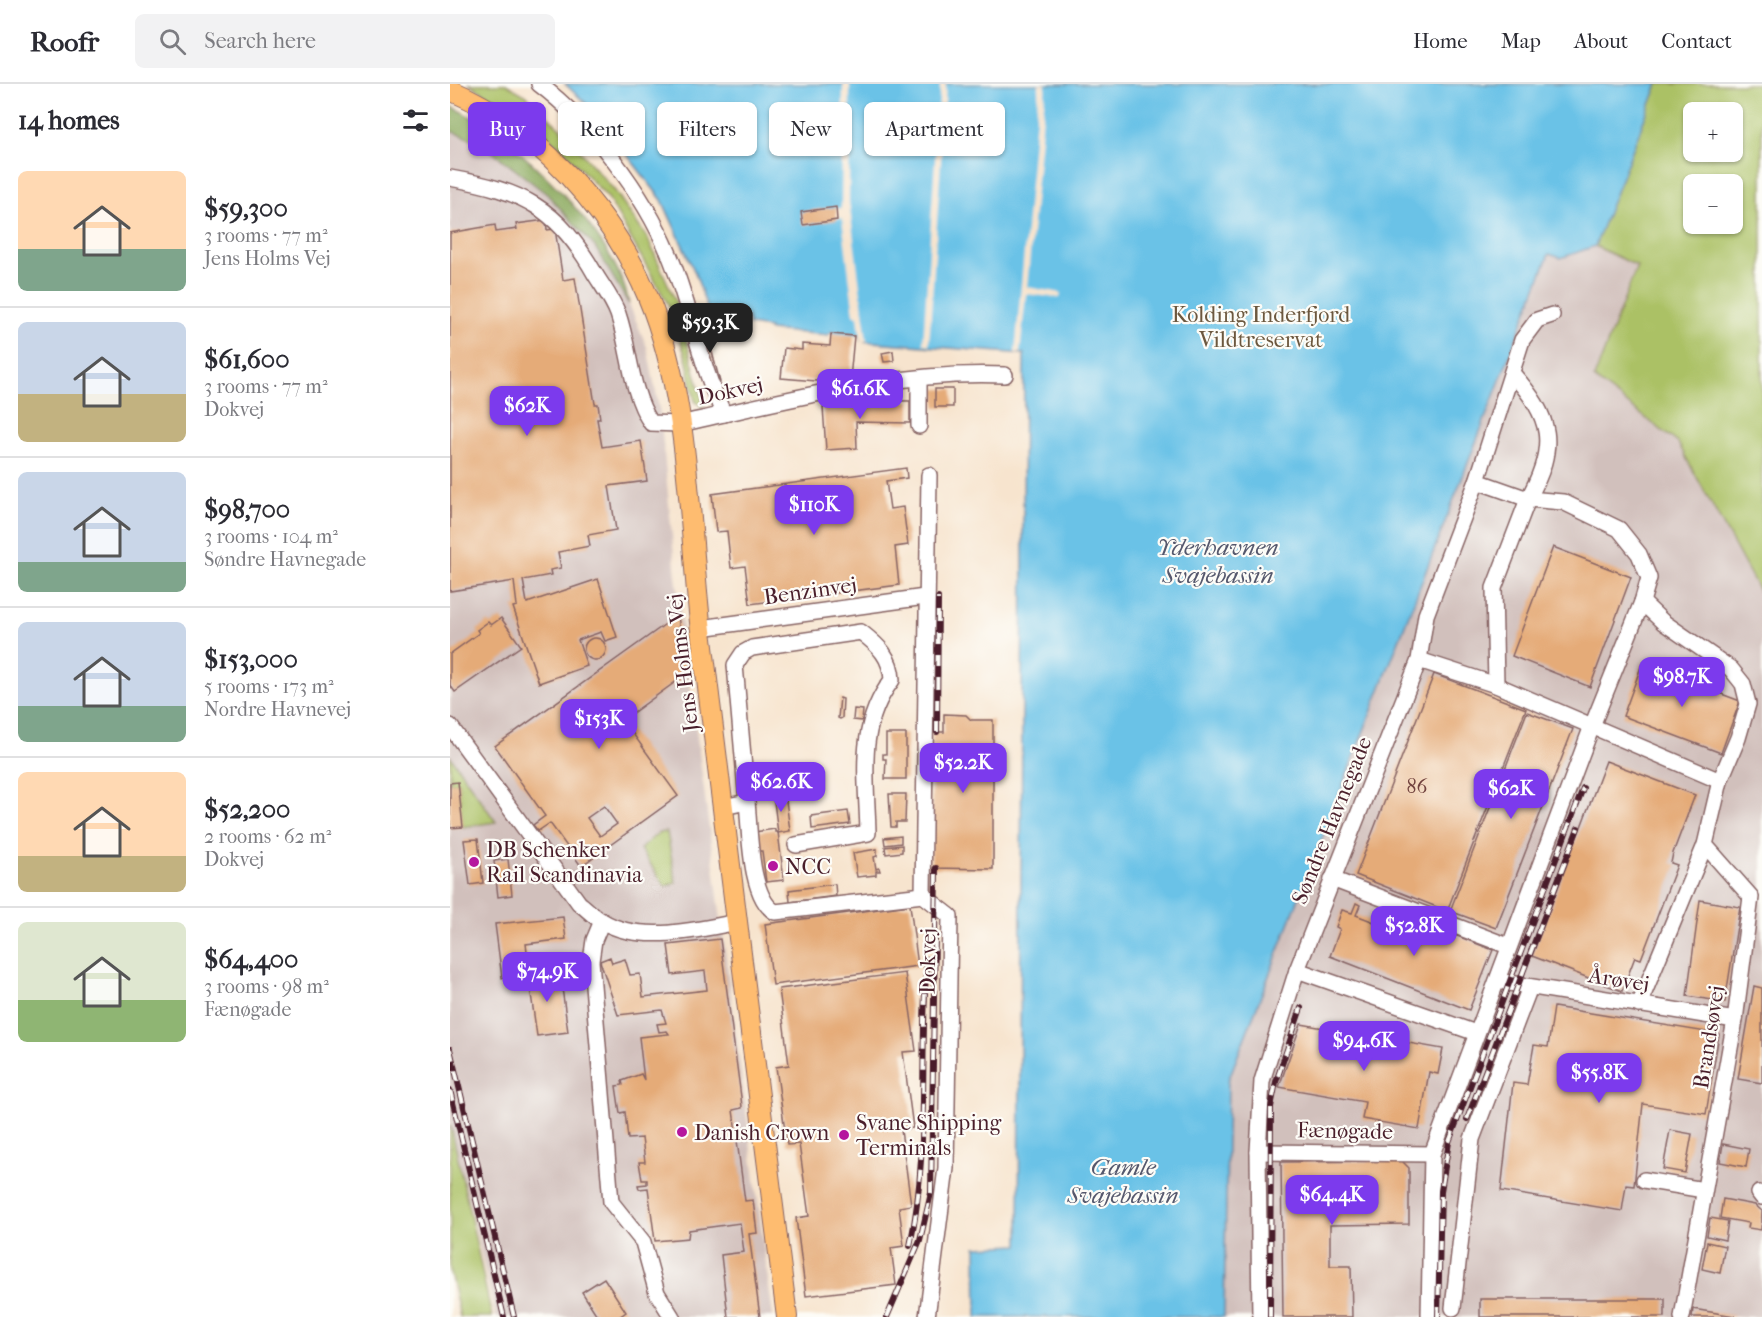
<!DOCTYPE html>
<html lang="en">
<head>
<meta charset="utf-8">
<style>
  body { margin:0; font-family:"IM FELL French Canon",serif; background:#f2f2f3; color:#2b2b33; height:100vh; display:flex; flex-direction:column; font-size:22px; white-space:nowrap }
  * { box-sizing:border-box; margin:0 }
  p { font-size:20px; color:#7c7c81 }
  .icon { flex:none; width:33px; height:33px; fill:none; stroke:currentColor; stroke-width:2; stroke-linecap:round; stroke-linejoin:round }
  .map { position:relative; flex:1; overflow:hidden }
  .side { display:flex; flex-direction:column; background:#fff; width:450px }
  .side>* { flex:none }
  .guide { position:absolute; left:18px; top:18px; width:570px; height:54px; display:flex; gap:12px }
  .fabs { position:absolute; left:1233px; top:18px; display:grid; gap:12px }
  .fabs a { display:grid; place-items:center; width:60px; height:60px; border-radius:9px; background:#fff; box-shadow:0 2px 4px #0004; font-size:30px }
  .price { position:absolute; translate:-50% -51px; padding:0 14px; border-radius:12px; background:#7c3aed; color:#fff; font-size:20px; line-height:39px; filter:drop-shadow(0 2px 3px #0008) }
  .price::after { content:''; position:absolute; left:50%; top:36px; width:18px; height:14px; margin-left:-9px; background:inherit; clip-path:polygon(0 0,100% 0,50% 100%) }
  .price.current { background:#222; color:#fff }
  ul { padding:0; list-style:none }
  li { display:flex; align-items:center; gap:18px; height:150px; padding:0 18px }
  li+li { border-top:2px solid #e1e1e2 }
  li span { display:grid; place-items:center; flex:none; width:168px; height:120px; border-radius:9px; color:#555 }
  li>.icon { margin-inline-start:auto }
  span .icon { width:72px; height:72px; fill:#fffc; stroke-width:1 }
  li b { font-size:26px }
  h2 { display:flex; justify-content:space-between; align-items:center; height:72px; padding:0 18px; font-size:26px }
  .pill { padding:0 21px; border-radius:9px; background:#fff; box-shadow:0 2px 4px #0004; font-size:21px; line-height:54px }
  .pill.current { background:#7c3aed; color:#fff }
  header { display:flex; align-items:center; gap:36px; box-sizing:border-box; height:84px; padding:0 30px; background:#fff; border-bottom:2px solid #e1e1e2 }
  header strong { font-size:28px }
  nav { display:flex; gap:33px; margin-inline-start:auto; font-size:21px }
  .search { width:420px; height:54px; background:#f2f2f3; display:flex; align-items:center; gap:15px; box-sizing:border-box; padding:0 21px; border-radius:9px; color:#7c7c81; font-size:22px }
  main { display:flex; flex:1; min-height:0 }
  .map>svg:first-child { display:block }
  .industrial { fill:#d1c0bc }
  .green { fill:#abc165; stroke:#7a7048; stroke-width:1.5; fill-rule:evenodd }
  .forest { fill:#88a75a; stroke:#696342; stroke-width:1.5 }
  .water { fill:#6ac2e7; stroke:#5a7089; stroke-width:1.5 }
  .pier { fill:#f7e4ce }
  .building { fill:#e5ab78; fill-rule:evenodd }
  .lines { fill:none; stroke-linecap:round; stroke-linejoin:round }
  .minor-casing { stroke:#876464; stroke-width:18 }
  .major-casing { stroke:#876464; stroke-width:22 }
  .minor { stroke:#fff; stroke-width:15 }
  .major { stroke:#febc70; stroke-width:20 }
  .rail-casing { stroke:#4a1f2b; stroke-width:6 }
  .rail { stroke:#fdfcf7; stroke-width:4; stroke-dasharray:11; stroke-linecap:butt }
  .poi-dot { fill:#b5179e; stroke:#fdfcf7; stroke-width:2 }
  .labels { text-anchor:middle; stroke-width:4.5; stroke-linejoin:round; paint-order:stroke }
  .number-label { font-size:20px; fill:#71423e }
  .park-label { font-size:22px; fill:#6c583f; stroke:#fdfcf7 }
  .street-label { font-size:22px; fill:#4a1f2b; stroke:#fdfcf7 }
  .poi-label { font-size:22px; fill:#4a1f2b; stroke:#fdfcf7; text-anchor:start }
  .water-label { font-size:24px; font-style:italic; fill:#55586d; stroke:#fdfcf7 }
</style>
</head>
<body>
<header>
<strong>Roofr</strong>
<div class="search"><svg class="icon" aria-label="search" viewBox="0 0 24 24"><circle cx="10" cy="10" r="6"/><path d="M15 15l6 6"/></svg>Search here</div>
<nav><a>Home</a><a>Map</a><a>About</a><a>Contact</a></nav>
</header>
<main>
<section class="side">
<h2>14 homes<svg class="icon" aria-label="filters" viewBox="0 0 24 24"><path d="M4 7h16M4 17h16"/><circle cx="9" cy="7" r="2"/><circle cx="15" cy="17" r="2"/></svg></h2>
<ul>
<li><span style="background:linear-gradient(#ffd9b3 65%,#7fa58c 0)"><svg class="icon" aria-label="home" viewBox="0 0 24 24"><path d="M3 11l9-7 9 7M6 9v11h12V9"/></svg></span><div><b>$59,300</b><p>3 rooms · 77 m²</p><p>Jens Holms Vej</p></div></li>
<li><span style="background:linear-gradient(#c9d6e8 60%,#c2b280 0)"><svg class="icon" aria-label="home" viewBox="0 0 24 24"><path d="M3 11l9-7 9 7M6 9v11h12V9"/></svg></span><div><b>$61,600</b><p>3 rooms · 77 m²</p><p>Dokvej</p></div></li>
<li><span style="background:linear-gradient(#c9d6e8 75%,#7fa58c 0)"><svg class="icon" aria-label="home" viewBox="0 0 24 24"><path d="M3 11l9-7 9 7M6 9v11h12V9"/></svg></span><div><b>$98,700</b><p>3 rooms · 104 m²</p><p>Søndre Havnegade</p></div></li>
<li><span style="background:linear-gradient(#c9d6e8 70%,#7fa58c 0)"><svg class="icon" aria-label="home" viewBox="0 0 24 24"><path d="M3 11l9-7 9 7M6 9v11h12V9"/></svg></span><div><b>$153,000</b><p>5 rooms · 173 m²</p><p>Nordre Havnevej</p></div></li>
<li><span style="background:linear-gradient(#ffd9b3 70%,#c2b280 0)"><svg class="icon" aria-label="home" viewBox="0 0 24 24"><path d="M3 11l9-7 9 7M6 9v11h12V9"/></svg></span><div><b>$52,200</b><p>2 rooms · 62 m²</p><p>Dokvej</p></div></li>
<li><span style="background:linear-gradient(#dfe7d0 65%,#8fb573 0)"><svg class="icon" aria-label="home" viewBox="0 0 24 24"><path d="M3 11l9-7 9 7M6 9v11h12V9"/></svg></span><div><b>$64,400</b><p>3 rooms · 98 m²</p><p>Fænøgade</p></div></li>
</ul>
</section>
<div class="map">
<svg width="1312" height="1233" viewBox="0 0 1312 1233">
  <rect width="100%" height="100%" fill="#fdfcf7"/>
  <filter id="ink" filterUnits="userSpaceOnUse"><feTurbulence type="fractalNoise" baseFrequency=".0167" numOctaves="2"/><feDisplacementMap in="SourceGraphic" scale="12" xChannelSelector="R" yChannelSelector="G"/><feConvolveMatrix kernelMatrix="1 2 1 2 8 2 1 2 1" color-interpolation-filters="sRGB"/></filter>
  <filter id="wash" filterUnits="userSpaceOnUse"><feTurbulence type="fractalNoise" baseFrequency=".008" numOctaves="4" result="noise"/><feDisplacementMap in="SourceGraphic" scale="24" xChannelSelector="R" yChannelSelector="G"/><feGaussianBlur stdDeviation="1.35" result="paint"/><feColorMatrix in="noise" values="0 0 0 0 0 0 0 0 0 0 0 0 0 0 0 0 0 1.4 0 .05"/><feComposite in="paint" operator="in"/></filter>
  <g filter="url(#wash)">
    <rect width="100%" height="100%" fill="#f7e4ce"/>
    <!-- industrial -->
    <g class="industrial">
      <polygon points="0,47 31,59 98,111 145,163 179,220 197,263 210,329 226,492 323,1233 46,1233 0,1038"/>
      <polygon points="1145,162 1187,182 1144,294 1228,359 1312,512 1312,1233 774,1233 778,997 1099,170 1111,174"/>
    </g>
    <!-- green -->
    <g class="green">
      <polygon points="19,0 56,0 77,12 111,45 165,107 198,155 226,218 254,322 252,323 245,317 236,274 219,222 158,114 112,65 71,31"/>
      <path d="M1208,0h104v512l-84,-153 -84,-65 43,-112 -42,-20zM1244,28h38v40h-38zM1244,100h38v40h-38z"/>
      <polygon points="0,672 46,738 13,743 8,698 0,699"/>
      <polygon points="217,748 226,799 215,802 190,765 208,749"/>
      <polygon points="0,1042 1,1042 42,1233 10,1233 0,1188"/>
    </g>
    <!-- forest -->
    <path class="forest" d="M0,22c63,28 167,128 179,198l-34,-57 -47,-52 -67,-52 -31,-12z"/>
    <!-- water -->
    <polygon class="water" points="115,0 1208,0 1145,162 1111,174 1099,170 778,997 774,1233 527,1233 526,1163 569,1161 574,270 411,257 410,251 381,248 378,251 319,246 319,244 299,241 297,232 269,230 269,242 261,236 246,191 212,116 141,24"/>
    <!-- pier -->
    <g class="pier">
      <polygon points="393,0 400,0 399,117 417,257 411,257 408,232 404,231 392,134 353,141 351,128 391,124"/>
      <polygon points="490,0 496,0 479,261 473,260"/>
      <polygon points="589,0 596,0 577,203 611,209 610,214 576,210 570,269 565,269"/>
    </g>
    <g id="blocks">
      <!-- building -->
      <g class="building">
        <polygon points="386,123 387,136 353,141 351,128"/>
        <polygon points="96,136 97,146 105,145 113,196 125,194 145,320 148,320 150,335 147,335 152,363 191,357 197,397 159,402 166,446 138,451 140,462 108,468 111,484 100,486 101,491 73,496 77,519 148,495 167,553 155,557 151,548 128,556 137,582 89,599 63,523 67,522 64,497 0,507 0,149 45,141 46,148 67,145 66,140"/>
        <polygon points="255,242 270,298 266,299 250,244"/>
        <polygon points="381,250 404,252 400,295 378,293 378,298 331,294 334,264 352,266 352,260 380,262"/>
        <polygon points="443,267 444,277 434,278 432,269"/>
        <rect x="485" y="305" width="18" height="18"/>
        <polygon points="396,316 460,317 460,339 406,338 407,364 376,366 373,323 396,322"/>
        <polygon points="456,384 457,394 436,397 440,425 453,423 458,461 445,463 449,501 300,520 295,482 281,484 277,447 266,448 262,410"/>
        <polygon points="1103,463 1181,493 1140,603 1062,572"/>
        <path d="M228,531l7,60 -62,45 55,76 -97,70 -31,-43 -12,8 -5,-6 12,-9 -50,-70zM154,722l13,18 -17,12 -13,-18z"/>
        <polygon points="51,534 71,562 5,608 0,601 0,570 29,549 27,546 38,538 41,541"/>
        <circle cx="145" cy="565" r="11"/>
        <polygon points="1192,580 1290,617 1271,669 1173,632"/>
        <polygon points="984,590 1076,625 997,827 906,791"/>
        <polygon points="390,614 393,615 392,634 390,635 388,634"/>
        <polygon points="404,625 413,626 412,637 403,636"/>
        <polygon points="1077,628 1123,645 1046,844 1000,827"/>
        <polygon points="494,630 516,631 521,636 543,636 543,785 481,784 482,648 494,648"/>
        <polygon points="436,650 456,650 456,695 435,695 436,675 433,675 433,670 436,670"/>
        <polygon points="1156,677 1245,711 1223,769 1221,779 1227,781 1191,875 1185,873 1172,907 1082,872"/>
        <polygon points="8,698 13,743 0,744 0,699"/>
        <polygon points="335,709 340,747 328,749 323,710"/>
        <polygon points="439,710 456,710 455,738 446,738 446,743 441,743"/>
        <polygon points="398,727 400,740 362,745 361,732"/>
        <polygon points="325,745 325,748 328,748 334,796 316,798 312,767 307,767 305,748"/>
        <polygon points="451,752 451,759 435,761 434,754"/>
        <polygon points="28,755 33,799 20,801 14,756"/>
        <polygon points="452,761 452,768 436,770 435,763"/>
        <polygon points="427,765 427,772 424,773 426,785 429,784 430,787 426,787 426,791 407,793 403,769"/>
        <polygon points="58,775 62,811 48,813 44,777"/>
        <polygon points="385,800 386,812 340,818 339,806"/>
        <polygon points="1250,816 1290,823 1275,918 1237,912"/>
        <polygon points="906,819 910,821 906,831 963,853 969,837 1043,866 1019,926 880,872 890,845 886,843 892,826 902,829"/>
        <polygon points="460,821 468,882 323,901 315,840"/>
        <polygon points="113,833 116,855 76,860 80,890 52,894 45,840"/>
        <polygon points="270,855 291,1013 292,1024 283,1026 295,1117 303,1116 307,1149 299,1150 310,1233 278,1233 271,1171 294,1168 290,1139 239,1146 238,1154 205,1157 198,1104 189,1105 188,1101 197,1100 197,1096 192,1096 189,1078 195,1078 192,1054 178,1055 175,1028 170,1029 166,1002 173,1001 172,997 191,990 194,996 189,953 219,950 217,947 209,948 207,940 216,939 212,926 168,931 150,877 160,873 162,879 175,875 180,891 190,890 193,913 257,906 255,887 222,891 218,861"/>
        <polygon points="110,889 118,948 87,952 80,903 65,905 63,896"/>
        <polygon points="455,889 466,967 453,968 463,1044 451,1046 461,1121 449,1123 454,1162 441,1164 446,1201 356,1212 346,1134 359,1132 349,1060 337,1061 326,983 339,981 329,905"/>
        <polygon points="1304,902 1312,904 1312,999 1288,995"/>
        <polygon points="1104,923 1269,950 1256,1030 1193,1020 1184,1102 1176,1101 1172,1127 1051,1107 1063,999 1077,1001 1084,961 1098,963"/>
        <polygon points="851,940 993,965 988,990 979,988 969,1045 912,1035 915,1018 829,1003"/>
        <polygon points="1220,1046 1242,1050 1235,1089 1213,1085"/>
        <polygon points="1273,1060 1299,1065 1296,1083 1270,1078"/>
        <polygon points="952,1077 959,1084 959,1140 880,1141 880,1182 901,1182 902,1233 833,1233 831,1078"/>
        <polygon points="1273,1115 1305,1121 1312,1127 1311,1146 1298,1144 1299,1139 1270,1134"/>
        <polygon points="1260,1134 1278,1137 1275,1156 1257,1152"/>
        <polygon points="1257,1158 1275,1162 1270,1189 1252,1185"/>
        <polygon points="154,1194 176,1228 169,1233 148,1233 132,1208"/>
        <rect x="1030" y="1215" width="185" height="18"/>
        <polygon points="1243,1225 1284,1232 1284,1233 1242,1233"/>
      </g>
    </g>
  </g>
  <g filter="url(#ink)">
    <use href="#blocks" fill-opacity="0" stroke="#876464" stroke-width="1.5"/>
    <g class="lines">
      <defs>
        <g id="minor">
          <path d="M89,0c52,39 105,110 130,170 22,52 30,110 55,160"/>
          <path d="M0,94c73,13 107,29 145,96 8,13 18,26 23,40 12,35 12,77 33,109l28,1c106,-23 216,-54 326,-49"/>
          <polyline points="469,296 469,342"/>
          <polyline points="1027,397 1072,256 1087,236 1102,231"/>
          <polyline points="1192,518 1213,538 1281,585 1293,600 1298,620 1288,654 1270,697 1255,761 1301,813 1285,936 1232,1233"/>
          <polyline points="251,544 475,513"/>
          <polyline points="969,576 1046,601 1270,697"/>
          <path d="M0,642l129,177c8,6 15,14 23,18 38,23 94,9 135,1"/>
          <path d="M297,718l-12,-137 8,-12 9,-5 109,-16c18,14 30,25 31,48 -36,47 -25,97 -24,153l-72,12"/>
          <path d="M273,723l24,-5c3,28 2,95 28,110l148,-17"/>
          <polyline points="882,795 1058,862"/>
          <polyline points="473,811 500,832 496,1084 477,1233"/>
          <polyline points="473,811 479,391"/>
          <polyline points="152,837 144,856 141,877 161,1118 193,1158 207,1209 222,1233"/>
          <polyline points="847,886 1026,949"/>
          <polyline points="1047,897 1285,936"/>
          <polyline points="1189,921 1255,761"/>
          <polyline points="808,1068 982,1070"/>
          <polyline points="1194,1096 1254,1106"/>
          <polyline points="1309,1109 1312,1113"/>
          <polyline points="1003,1224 1022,1055 1080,903"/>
          <polyline points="810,1233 808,1068 812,997 847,886 969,576 976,531 1027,397 1078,415 1044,504 1046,601"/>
          <path d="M979,1233l3,-163 160,-428 50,-124 7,-24 -10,-24 -20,-25 -56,-27 -35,-3c30,-54 24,-81 -16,-126"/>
        </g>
        <path id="major" d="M0,6c87,37 162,121 198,207 43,104 40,224 53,334 27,229 58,457 86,686"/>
      </defs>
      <!-- minor casing -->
      <use href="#minor" class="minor-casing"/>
      <!-- major casing -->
      <use href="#major" class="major-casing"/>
      <!-- minor -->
      <use href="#minor" class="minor"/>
      <!-- major -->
      <use href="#major" class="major"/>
      <defs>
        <g id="rail">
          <polyline points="487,648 488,514"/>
          <polyline points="0,965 64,1233"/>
          <polyline points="0,1006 54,1233"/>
          <polyline points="1017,1035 1128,744"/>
          <path d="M460,1162c20,-94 9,-191 17,-287"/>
          <polyline points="437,1233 470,1156 481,1109 486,784"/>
          <polyline points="820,1233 821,1023 826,998 851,924"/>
          <polyline points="988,1233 991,1107 999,1058 1133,704"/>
        </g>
      </defs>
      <!-- rail casing -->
      <use href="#rail" class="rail-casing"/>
      <!-- rail -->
      <use href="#rail" class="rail"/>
    </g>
  </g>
  <!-- markers -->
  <g class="poi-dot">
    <circle cx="24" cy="778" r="6"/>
    <circle cx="323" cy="782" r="6"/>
    <circle cx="232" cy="1048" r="6"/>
    <circle cx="394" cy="1051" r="6"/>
  </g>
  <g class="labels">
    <!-- number labels -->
    <g class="number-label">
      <text x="967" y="709">86</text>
    </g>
    <!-- park labels -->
    <g class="park-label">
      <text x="811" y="238">Kolding Inderfjord<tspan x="811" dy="25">Vildtreservat</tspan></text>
    </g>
    <!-- street labels -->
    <g class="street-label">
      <text transform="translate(280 306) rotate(-12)" y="8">Dokvej</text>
      <text transform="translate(360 506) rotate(-8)" y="8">Benzinvej</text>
      <text transform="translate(232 579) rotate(-97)" y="8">Jens Holms Vej</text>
      <text transform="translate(881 736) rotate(-68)" y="8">Søndre Havnegade</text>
      <text transform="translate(477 877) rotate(-89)" y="8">Dokvej</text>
      <text transform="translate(1169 895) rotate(9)" y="8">Årøvej</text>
      <text transform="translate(1258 953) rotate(-81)" y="8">Brandsøvej</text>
      <text transform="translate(895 1046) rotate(1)" y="8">Fænøgade</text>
    </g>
    <!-- poi labels -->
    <g class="poi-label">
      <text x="36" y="773">DB Schenker<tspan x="36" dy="25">Rail Scandinavia</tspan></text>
      <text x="335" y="790">NCC</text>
      <text x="406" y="1046">Svane Shipping<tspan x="406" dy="25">Terminals</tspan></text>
      <text x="244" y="1056">Danish Crown</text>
    </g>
    <!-- water labels -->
    <g class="water-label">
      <text x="768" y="471">Yderhavnen<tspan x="768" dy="28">Svajebassin</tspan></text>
      <text x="673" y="1091">Gamle<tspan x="673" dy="28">Svajebassin</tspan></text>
    </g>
  </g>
</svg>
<div class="fabs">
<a>+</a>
<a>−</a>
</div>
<b class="price current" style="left:260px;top:270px">$59.3K</b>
<b class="price" style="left:410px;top:336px">$61.6K</b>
<b class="price" style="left:77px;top:353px">$62K</b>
<b class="price" style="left:364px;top:452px">$110K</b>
<b class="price" style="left:1232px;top:624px">$98.7K</b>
<b class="price" style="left:149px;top:666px">$153K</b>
<b class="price" style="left:513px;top:710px">$52.2K</b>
<b class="price" style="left:331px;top:729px">$62.6K</b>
<b class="price" style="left:1061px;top:736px">$62K</b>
<b class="price" style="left:964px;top:873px">$52.8K</b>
<b class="price" style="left:97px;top:919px">$74.9K</b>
<b class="price" style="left:914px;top:988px">$94.6K</b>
<b class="price" style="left:1149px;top:1020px">$55.8K</b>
<b class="price" style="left:882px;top:1142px">$64.4K</b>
<div class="guide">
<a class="pill current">Buy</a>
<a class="pill">Rent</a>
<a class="pill">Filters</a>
<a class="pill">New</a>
<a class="pill">Apartment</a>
</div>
</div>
</main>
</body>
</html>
